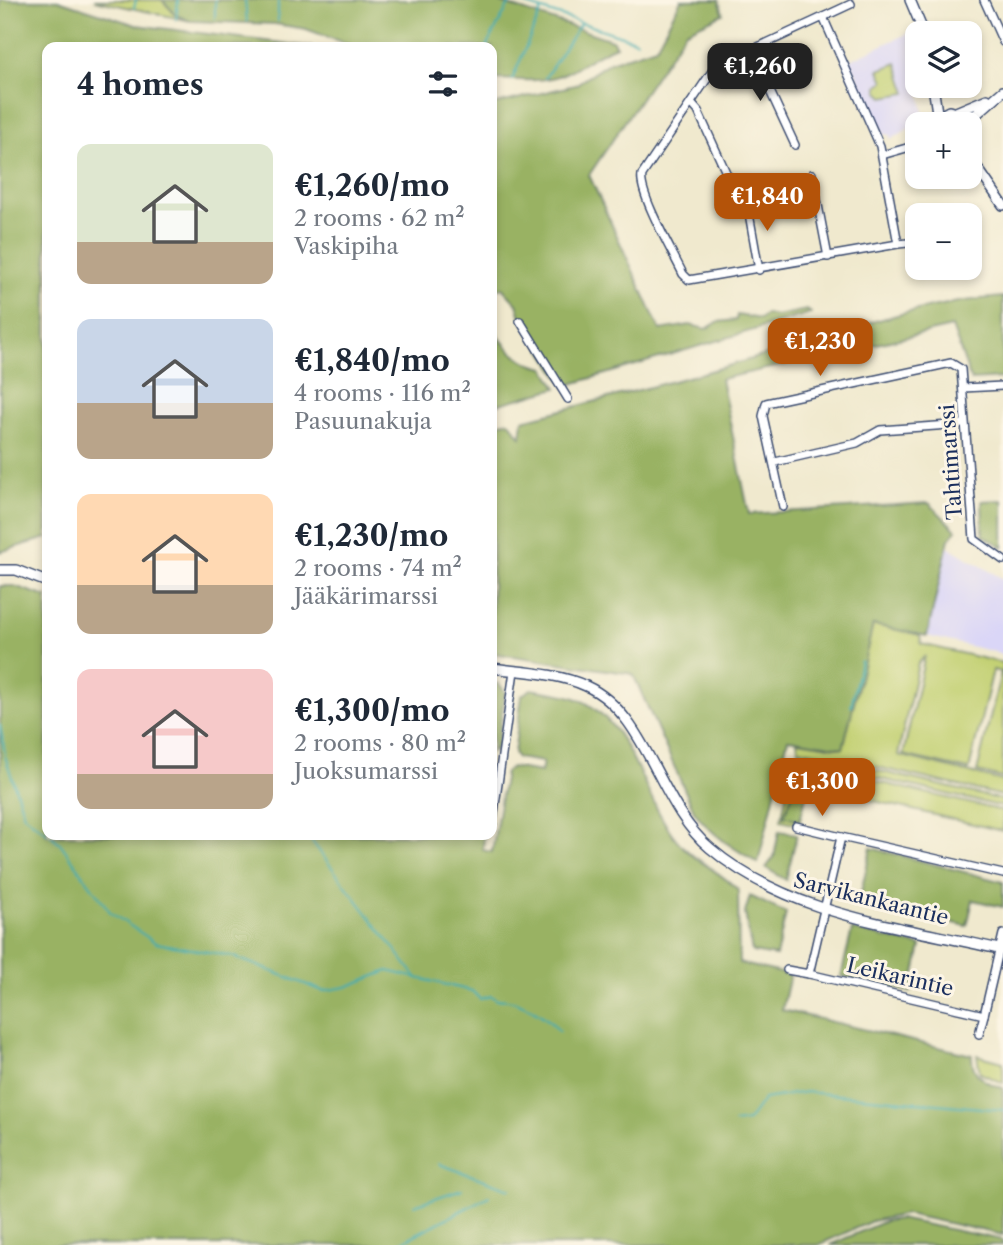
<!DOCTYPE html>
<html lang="en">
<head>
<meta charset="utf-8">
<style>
  body { margin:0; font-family:"Libre Caslon Text",serif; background:#f6f6f7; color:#1f2937; height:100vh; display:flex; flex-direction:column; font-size:26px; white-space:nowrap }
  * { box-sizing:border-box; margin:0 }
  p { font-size:23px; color:#747a83 }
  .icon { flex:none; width:38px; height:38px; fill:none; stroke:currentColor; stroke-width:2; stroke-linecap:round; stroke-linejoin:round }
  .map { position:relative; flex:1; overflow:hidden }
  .panel { position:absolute; left:42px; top:42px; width:455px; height:798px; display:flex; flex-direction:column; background:#fff; border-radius:14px; box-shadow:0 4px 10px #0003 }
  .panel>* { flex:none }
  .tools { position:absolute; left:905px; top:21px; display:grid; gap:14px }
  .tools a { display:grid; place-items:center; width:77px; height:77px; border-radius:14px; background:#fff; box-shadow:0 4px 10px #0003; font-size:35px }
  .price { position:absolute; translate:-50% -60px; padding:0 16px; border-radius:14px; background:#b45309; color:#fff; font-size:23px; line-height:46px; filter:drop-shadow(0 2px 4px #0008) }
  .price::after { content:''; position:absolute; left:50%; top:42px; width:21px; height:16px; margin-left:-10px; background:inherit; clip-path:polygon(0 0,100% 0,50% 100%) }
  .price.selected { background:#222; color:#fff }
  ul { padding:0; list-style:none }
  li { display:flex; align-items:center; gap:21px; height:175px; padding:0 35px }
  li span { display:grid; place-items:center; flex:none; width:196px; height:140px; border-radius:14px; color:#555 }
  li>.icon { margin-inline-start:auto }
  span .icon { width:84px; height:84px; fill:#fffc; stroke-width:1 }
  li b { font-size:30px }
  h2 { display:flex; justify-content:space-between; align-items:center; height:84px; padding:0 35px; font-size:30px }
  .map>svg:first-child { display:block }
  .built { fill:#dad6f7 }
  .green { fill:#c2d072; stroke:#6e8068; stroke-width:2 }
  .forest { fill:#99b264; stroke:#5a7061; stroke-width:2 }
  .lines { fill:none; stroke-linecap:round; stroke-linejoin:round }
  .stream { stroke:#39abb1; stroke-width:2 }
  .minor-casing { stroke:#3b4b6f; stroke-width:10 }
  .tertiary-casing { stroke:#3b4b6f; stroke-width:12 }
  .minor { stroke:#fff; stroke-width:7 }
  .tertiary { stroke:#fff; stroke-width:9 }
  .labels { text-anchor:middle; stroke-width:6; stroke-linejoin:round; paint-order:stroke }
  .street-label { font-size:21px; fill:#1b2f5e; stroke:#fcf5e5 }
</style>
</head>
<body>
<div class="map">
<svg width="1003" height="1245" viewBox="0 0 1003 1245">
  <rect width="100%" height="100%" fill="#fcf5e5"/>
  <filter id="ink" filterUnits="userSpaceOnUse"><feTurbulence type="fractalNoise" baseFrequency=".0143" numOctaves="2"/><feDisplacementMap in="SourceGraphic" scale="14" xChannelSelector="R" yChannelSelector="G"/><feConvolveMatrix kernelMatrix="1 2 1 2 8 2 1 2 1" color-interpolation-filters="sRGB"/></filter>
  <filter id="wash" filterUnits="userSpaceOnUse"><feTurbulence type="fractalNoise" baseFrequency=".00686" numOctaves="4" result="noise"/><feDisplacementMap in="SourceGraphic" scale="28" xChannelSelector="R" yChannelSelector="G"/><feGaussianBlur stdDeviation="1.57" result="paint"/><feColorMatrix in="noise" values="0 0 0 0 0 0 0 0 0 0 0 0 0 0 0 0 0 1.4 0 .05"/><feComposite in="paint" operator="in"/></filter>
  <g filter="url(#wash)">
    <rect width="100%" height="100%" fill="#f0e9ce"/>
    <!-- built -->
    <g class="built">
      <polygon points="909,33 925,119 891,139 889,134 884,135 850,60"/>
      <polygon points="947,546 1003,579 1003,657 999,653 927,636"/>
    </g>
    <!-- green -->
    <g class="green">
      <polygon points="94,0 162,0 176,15 190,21"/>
      <polygon points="897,63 907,93 884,97 878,91 878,86 884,81 879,70"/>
      <polygon points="873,624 920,635 921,644 1003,663 1003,778 977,772 1001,672 993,670 969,770 903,755 925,656 918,664 898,755 1003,781 1003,796 798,749 797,741 843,748"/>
      <polygon points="798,752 1003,800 1003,807 795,759"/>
      <polygon points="797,763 1003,811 1003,831 797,783 784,815 800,820 800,824 781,820 793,765"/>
      <polygon points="977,1055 1003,1062 1003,1083 980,1073"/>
    </g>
    <!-- forest -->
    <g class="forest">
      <polygon points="0,0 58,0 136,25 313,47 47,47 47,538 0,552"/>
      <path d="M162,0h331l119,40 4,6c-19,7 -34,20 -53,28 -21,10 -49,5 -71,5v-32h-137l-49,-18 -31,-5 -85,-3 -14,-6z"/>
      <polygon points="681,0 719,0 723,14 686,31 589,175 660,330 690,325 706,329 718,322 736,320 737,315 760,319 766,314 776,316 807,310 811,313 565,386 521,317 517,304 502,288 492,288 492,105 575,85 610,62 656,47"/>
      <path d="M1003,297v81l-32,2 -19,-53 -231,52 28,135 180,-11 27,27 -7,9 -22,97 -54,-11 -30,123 -55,-9 -30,124c-25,-15 -47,-28 -64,-52l-61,-137 -141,-21v-191l4,-11 -4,-26 17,-4 12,16 2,-17c77,-20 155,-39 232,-62 82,-24 162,-56 248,-61z"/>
      <path d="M492,326c13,22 27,37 53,42l12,20 -65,18z"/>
      <polygon points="1003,500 1003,547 983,535 982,501"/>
      <path d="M0,586h14l33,11v238h437l-1,15 9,2 13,-80 6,-5 30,5 2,-10 -26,-4 -3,-5 8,-58 9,-6c15,3 34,4 47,10 54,23 64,98 98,140 17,22 43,31 62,51l1,73 51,12 -8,35 190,45c-1,20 13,28 31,33v147l-97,-21 -34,7 -54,24h-818z"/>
      <polygon points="492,683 499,684 505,692 497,748 492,752"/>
      <polygon points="797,783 809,785 800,820 784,816"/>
      <polygon points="779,831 797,834 786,880 766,868 774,857"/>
      <polygon points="871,848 1003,882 1003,907 973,900 967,926 859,901"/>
      <polygon points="750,896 786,913 776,956 752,952 745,913"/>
      <polygon points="852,930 921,946 911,992 841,976"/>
      <polygon points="899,1219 1003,1240 1003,1245 830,1245 885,1221"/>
    </g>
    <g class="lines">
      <!-- stream -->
      <g class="stream">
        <polyline points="215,0 215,18"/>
        <polyline points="245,0 247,22"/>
        <polyline points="512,0 637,41"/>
        <polyline points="134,8 136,0"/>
        <polyline points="176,20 178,0"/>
        <polyline points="278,21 278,0"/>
        <polyline points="486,47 511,1"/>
        <polyline points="545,78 580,24"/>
        <polyline points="512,80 541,11"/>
        <polyline points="851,706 861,661"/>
        <polyline points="0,725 5,754"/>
        <polyline points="5,756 24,815 47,833"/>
        <path d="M50,835l10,8 51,70 45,30 76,13 91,35 23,-4 42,-16 84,20 8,8 11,-3 6,4c18,-4 51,17 62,31"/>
        <polyline points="310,839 416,977"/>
        <polyline points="734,1123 748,1121 764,1099 806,1092 1003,1110"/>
        <polyline points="439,1164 510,1189"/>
        <polyline points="414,1205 462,1189"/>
        <polyline points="396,1245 489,1196"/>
      </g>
    </g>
  </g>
  <g filter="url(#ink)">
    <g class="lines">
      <defs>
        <g id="minor">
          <polyline points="984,0 1003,42"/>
          <path d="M823,17l57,129 18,98 -209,36 -6,-6c-9,-19 -45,-81 -41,-99l73,-108z"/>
          <polyline points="823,17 851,4"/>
          <polyline points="751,50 795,145"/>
          <polyline points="691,103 698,111 729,179"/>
          <polyline points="882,155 917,145"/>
          <polyline points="812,174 828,257"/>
          <polyline points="747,202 759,270"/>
          <polyline points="898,244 917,242"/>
          <polyline points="520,321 568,399"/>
          <polyline points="963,388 1003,386"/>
          <polyline points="775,462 857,443 880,430 964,424"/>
          <polyline points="783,507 763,416 766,403 951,363 961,369 974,539 1003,560"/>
          <polyline points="492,826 514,671"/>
          <polyline points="796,826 841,837"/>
          <polyline points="1003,874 841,837 809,974 984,1015 1003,934"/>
          <polyline points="787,970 809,974"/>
          <polyline points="979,1034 984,1015"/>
        </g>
        <g id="tertiary">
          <polyline points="910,0 924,33"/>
          <polyline points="933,86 938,119"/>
          <polyline points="956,112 987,99"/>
          <polyline points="938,124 940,116 949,111 959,114 964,124"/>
          <polyline points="965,124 1003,91"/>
          <polyline points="970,157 1003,205"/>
          <polyline points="0,570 16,570 47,582"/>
          <path d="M492,668c30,4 66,5 94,18 62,28 72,119 124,162 81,69 193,78 293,102"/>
        </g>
      </defs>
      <!-- minor casing -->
      <use href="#minor" class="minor-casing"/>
      <!-- tertiary casing -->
      <use href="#tertiary" class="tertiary-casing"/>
      <!-- minor -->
      <use href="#minor" class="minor"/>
      <!-- tertiary -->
      <use href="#tertiary" class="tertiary"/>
    </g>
  </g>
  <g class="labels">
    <!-- street labels -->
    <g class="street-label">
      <text transform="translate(951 462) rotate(-94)" y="7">Tahtimarssi</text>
      <text transform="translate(871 899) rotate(14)" y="7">Sarvikankaantie</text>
      <text transform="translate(900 977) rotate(13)" y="7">Leikarintie</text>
    </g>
  </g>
</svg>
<div class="tools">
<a><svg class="icon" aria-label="layers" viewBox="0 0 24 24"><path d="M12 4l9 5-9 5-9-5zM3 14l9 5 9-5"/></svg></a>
<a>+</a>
<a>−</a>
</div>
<b class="price selected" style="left:760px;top:103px">€1,260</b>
<b class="price" style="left:767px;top:233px">€1,840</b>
<b class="price" style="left:820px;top:378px">€1,230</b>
<b class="price" style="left:822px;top:818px">€1,300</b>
<section class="panel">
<h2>4 homes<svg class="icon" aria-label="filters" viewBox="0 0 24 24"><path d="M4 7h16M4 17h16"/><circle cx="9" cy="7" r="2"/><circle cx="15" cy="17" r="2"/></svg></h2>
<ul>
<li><span style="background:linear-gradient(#dfe7d0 70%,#b9a48a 0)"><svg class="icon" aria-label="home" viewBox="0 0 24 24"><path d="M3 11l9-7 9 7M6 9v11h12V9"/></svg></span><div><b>€1,260/mo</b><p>2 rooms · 62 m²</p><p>Vaskipiha</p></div></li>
<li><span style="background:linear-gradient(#c9d6e8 60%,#b9a48a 0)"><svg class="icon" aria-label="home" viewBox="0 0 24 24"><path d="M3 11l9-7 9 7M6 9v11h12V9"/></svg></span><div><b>€1,840/mo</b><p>4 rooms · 116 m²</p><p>Pasuunakuja</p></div></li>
<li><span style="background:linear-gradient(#ffd9b3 65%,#b9a48a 0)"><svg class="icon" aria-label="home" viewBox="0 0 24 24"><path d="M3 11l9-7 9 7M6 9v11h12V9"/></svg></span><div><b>€1,230/mo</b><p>2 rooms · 74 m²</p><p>Jääkärimarssi</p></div></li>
<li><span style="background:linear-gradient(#f6c9c9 75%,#b9a48a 0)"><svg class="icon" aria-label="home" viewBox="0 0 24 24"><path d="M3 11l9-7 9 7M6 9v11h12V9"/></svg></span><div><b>€1,300/mo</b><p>2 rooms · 80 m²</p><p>Juoksumarssi</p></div></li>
</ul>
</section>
</div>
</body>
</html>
